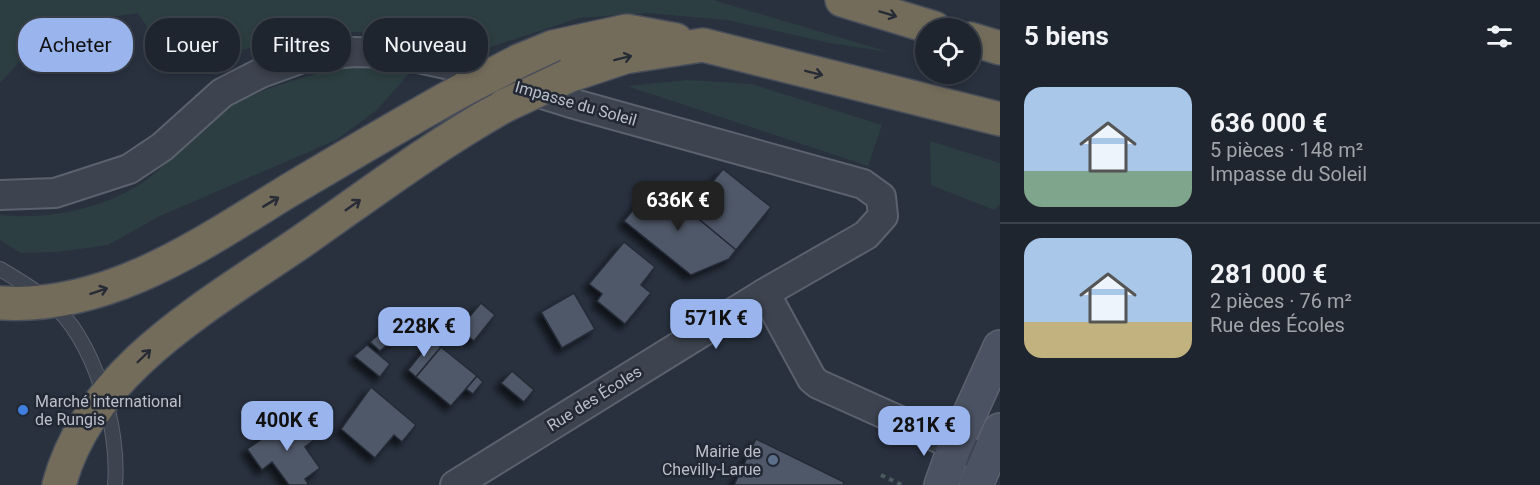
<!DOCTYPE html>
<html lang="fr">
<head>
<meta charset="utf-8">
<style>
  body { margin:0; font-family:Roboto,sans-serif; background:#2c313b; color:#f1f3f6; height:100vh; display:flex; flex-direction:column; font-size:22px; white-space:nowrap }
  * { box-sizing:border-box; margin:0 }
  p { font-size:20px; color:#a1a5aa }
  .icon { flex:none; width:33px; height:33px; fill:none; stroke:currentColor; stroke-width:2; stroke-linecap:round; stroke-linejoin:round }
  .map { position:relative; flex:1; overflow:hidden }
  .drawer { display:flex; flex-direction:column; background:#1f252f; width:540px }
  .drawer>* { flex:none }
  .hud { position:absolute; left:18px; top:18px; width:570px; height:54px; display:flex; gap:12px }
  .controls { position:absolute; left:915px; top:18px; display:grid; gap:12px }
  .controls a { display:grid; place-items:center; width:66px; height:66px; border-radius:50%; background:#1f252f; box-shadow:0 3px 9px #0003,0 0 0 2px #3c424b; font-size:30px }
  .price { position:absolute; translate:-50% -51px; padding:0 14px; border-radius:12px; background:#9ab5ee; color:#111; font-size:20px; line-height:39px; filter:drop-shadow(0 2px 3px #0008) }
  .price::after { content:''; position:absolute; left:50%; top:36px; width:18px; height:14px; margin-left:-9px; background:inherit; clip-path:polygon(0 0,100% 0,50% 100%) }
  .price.on { background:#222; color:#fff }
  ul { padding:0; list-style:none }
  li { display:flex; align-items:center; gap:18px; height:150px; padding:0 24px }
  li+li { border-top:2px solid #3c424b }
  li span { display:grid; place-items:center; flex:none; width:168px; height:120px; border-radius:18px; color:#555 }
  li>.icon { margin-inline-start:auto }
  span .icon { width:72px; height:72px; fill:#fffc; stroke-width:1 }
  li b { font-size:26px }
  h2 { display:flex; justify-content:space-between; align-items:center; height:72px; padding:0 24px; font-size:26px }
  .pill { padding:0 21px; border-radius:24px; background:#1f252f; box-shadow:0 3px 9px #0003,0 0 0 2px #3c424b; font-size:21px; line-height:54px }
  .pill.on { background:#9ab5ee; color:#111 }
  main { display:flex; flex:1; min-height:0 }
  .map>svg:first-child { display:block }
  .green { fill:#2c3e41 }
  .building { fill:#505868; stroke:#242a36; stroke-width:1.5; filter:url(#shadow) }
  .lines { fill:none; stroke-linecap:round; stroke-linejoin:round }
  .lane-casing { stroke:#5b616d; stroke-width:16 }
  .street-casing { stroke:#5b616d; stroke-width:32 }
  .secondary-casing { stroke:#5b616d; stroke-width:36 }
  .highway-casing { stroke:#484e5a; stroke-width:36 }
  .path { stroke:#4b5b5f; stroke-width:4; stroke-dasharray:4.5 4.5; stroke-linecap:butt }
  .lane { stroke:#3d434f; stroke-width:14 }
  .street { stroke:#3d434f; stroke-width:28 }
  .secondary { stroke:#4b5262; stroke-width:33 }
  .highway { stroke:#746c5b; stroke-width:33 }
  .highway-bridge-casing { stroke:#484e5a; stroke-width:36; stroke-linecap:butt }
  .highway-bridge { stroke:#746c5b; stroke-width:33 }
  .oneway { stroke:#262b36 }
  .shop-dot { fill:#3f7fe0; stroke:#222834; stroke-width:2 }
  .service-dot { fill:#5c6f8a; stroke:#222834; stroke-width:2 }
  .labels { text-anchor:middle; stroke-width:5; stroke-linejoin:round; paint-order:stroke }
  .street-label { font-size:16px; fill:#babfca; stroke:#222834 }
  .poi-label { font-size:16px; fill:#babfca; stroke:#222834; text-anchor:start }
</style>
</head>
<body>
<main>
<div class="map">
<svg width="1000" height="485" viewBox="0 0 1000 485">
  <defs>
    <filter id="shadow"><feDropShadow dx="-5.5" dy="5.5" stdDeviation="3" flood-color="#0009"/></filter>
  </defs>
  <rect width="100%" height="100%" fill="#29313f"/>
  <!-- green -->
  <g class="green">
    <polygon points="0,0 713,0 889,52 830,43 727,20 647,13 579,18 478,51 391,32 309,32 194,63 188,34 160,47 138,13 77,22 21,60 0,83"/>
    <path d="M348,66l65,3 -36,41 -41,30 -178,77 -50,28 -51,7 -36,1 -21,-13v-25c48,5 104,-6 145,-34 27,-19 45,-53 74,-69 40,-24 85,-35 129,-46z"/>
    <polygon points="687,80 752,84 882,125 868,166 627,86"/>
    <polygon points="930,141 1000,163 1000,204 994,210 931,185"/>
  </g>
  <!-- building -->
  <g class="building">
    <polygon points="723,169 771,207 736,250 689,211"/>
    <polygon points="655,183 736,250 729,259 691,275 624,221"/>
    <polygon points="624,242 655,267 641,285 651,293 625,324 597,301 602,294 589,284"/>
    <polygon points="574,293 595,329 562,348 541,312"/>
    <polygon points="481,303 495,315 474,341 459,329"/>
    <polygon points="404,312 415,322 380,351 370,342"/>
    <polygon points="432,340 441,347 416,377 408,370"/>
    <polygon points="367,345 390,364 380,377 354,356"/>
    <polygon points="441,347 477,376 451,406 416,377"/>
    <polygon points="512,371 534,390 524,402 501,383"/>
    <polygon points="477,376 483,382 473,394 466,389"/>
    <polygon points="371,387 416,425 402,442 394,435 375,458 341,429"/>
    <polygon points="296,416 314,440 305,447 320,468 305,479 309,485 289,485 272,462 262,470 247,449"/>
    <polygon points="756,439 844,482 843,485 734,485"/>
  </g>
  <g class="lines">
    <defs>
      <path id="lane" d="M0,269c17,10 35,21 50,33 45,38 70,127 65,183"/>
      <g id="street">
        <polyline points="0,195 55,193 129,169 162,147 222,93 261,73 305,57 353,52 395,53 446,64 571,103 863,184 881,197 883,216 866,235 765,293"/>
        <polyline points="455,485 765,293 812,379 818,384 987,460"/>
      </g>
      <g id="secondary">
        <polyline points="941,485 955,446 1000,347"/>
        <polyline points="976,485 1000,430"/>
      </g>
      <g id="highway">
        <polyline points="842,0 934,28"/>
        <polyline points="970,39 1000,48"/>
        <polyline points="519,61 553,47 627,31 676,40"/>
        <polyline points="568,76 625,57 703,45 1000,119"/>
        <path d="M0,303c108,7 200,-58 288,-112 59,-35 118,-70 178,-103"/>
        <path d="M59,485c31,-118 156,-183 249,-248 64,-45 127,-92 196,-131"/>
      </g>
    </defs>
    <!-- lane casing -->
    <use href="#lane" class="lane-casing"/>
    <!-- street casing -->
    <use href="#street" class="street-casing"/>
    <!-- secondary casing -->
    <use href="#secondary" class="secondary-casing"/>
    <!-- highway casing -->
    <use href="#highway" class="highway-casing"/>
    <!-- path -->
    <polyline class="path" points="881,475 902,485"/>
    <!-- lane -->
    <use href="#lane" class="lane"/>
    <!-- street -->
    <use href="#street" class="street"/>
    <!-- secondary -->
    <use href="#secondary" class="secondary"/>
    <!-- highway -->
    <use href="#highway" class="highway"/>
    <defs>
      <g id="highway-bridge">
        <polyline points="466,88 519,61"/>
        <polyline points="504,106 568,76"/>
      </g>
    </defs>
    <!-- highway-bridge casing -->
    <use href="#highway-bridge" class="highway-bridge-casing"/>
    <!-- highway-bridge -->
    <use href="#highway-bridge" class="highway-bridge"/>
  </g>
  <!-- one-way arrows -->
  <defs><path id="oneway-shaft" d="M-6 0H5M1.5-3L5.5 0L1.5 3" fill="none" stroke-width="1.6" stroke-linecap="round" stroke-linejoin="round" transform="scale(1.5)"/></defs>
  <g class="oneway">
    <use href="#oneway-shaft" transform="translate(888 14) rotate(17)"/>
    <use href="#oneway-shaft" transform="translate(623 58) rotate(-14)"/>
    <use href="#oneway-shaft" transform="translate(814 73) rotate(14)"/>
    <use href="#oneway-shaft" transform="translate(271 202) rotate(-31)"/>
    <use href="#oneway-shaft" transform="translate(353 205) rotate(-35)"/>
    <use href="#oneway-shaft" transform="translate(99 291) rotate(-19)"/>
    <use href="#oneway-shaft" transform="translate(144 356) rotate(-44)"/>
  </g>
  <!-- markers -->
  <circle class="shop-dot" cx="23" cy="410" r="6"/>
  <circle class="service-dot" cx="773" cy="460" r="6"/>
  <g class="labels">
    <!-- street labels -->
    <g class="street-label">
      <text transform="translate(576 103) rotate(16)" y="6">Impasse du Soleil</text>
      <text transform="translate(594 398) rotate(-32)" y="6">Rue des Écoles</text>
    </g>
    <!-- poi labels -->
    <g class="poi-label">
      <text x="35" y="407">Marché international<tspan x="35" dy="18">de Rungis</tspan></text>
      <text x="761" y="457" text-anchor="end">Mairie de<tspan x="761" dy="18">Chevilly-Larue</tspan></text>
    </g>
  </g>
</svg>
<div class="controls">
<a><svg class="icon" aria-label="locate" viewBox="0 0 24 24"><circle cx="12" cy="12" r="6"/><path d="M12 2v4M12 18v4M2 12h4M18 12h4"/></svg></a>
</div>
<b class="price on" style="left:678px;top:232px">636K €</b>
<b class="price" style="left:716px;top:350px">571K €</b>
<b class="price" style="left:424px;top:358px">228K €</b>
<b class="price" style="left:287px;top:452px">400K €</b>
<b class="price" style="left:924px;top:457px">281K €</b>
<div class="hud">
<a class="pill on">Acheter</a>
<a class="pill">Louer</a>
<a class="pill">Filtres</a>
<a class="pill">Nouveau</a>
</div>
</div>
<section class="drawer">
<h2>5 biens<svg class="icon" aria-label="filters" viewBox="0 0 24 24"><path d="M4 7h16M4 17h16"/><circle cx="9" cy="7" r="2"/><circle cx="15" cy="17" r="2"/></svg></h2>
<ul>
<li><span style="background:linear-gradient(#a9c7e8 70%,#7fa58c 0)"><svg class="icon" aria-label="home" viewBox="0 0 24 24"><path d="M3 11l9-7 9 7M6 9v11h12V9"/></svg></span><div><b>636 000 €</b><p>5 pièces · 148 m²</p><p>Impasse du Soleil</p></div></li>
<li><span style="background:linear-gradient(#a9c7e8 70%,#c2b280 0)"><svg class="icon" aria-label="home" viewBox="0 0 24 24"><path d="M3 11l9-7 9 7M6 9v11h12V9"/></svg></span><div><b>281 000 €</b><p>2 pièces · 76 m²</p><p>Rue des Écoles</p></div></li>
</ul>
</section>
</main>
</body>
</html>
